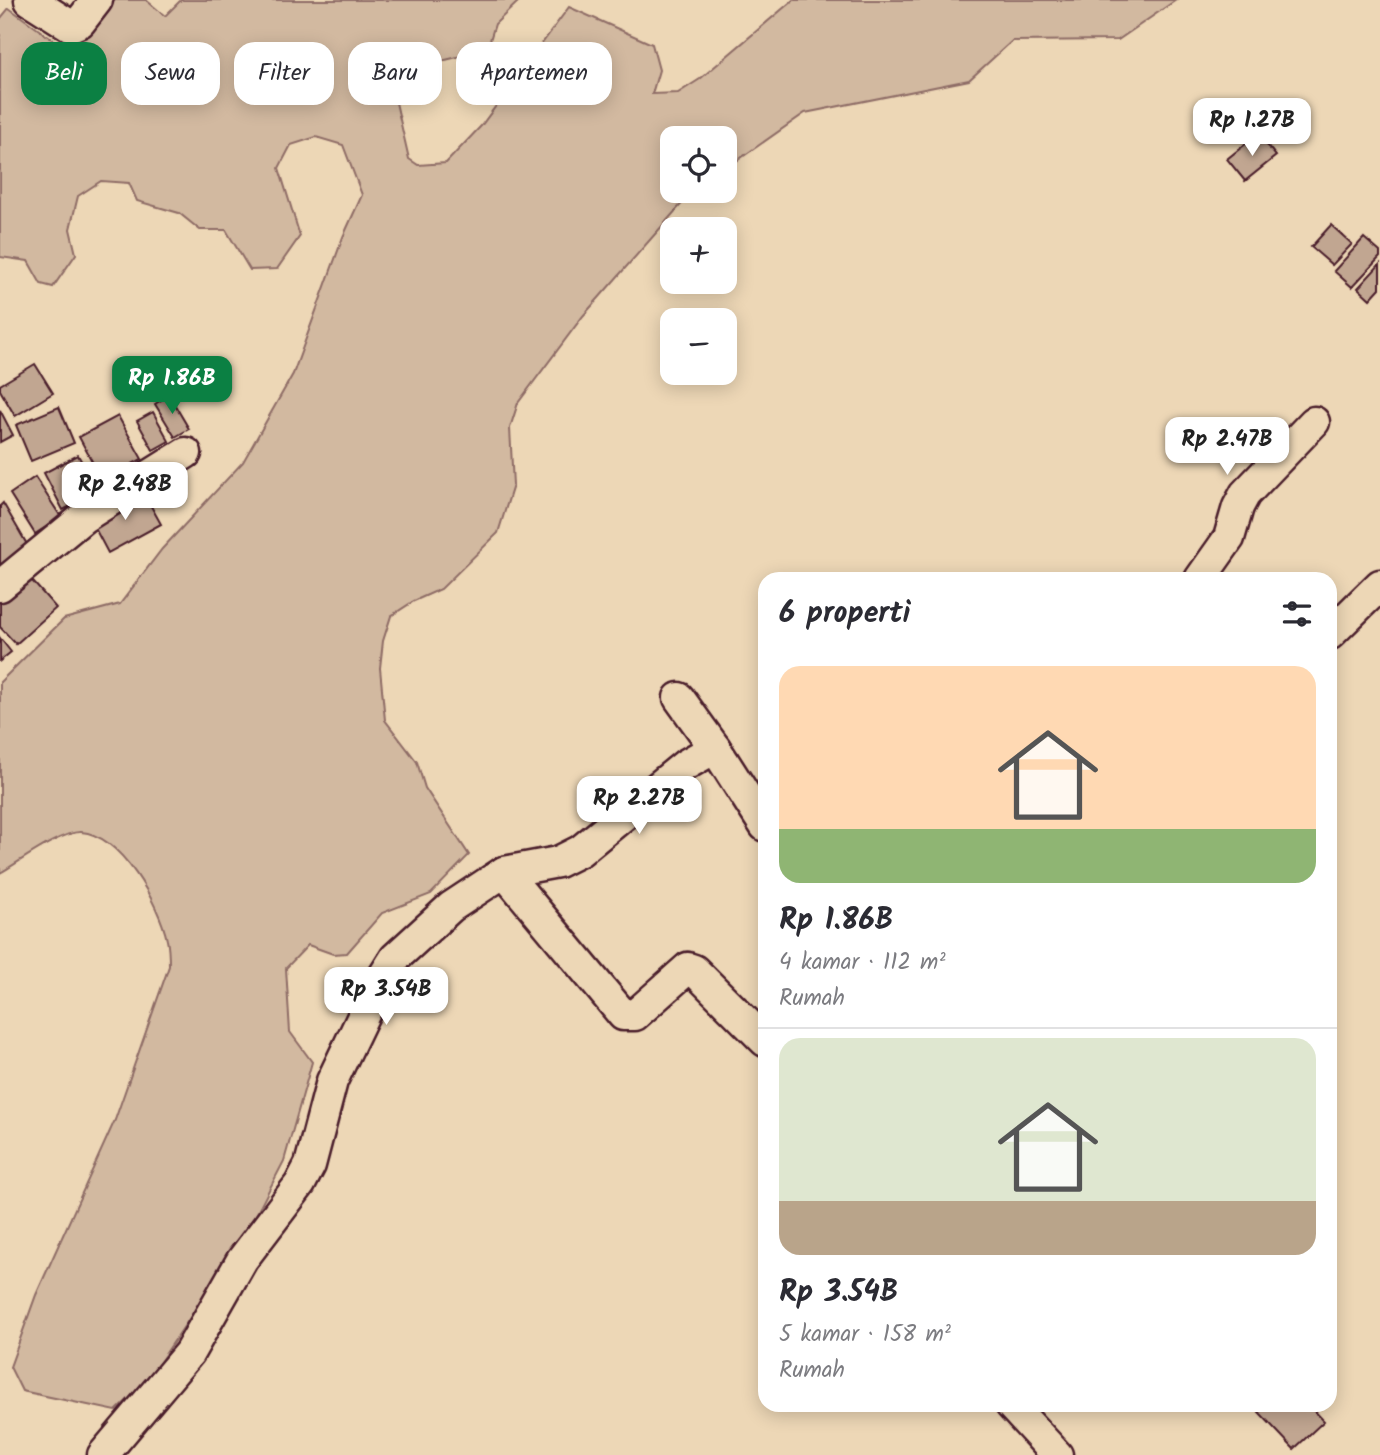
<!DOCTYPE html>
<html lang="id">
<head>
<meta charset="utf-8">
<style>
  body { margin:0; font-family:Kalam,sans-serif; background:#f2f2f3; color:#2b2b33; height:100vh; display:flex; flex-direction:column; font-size:26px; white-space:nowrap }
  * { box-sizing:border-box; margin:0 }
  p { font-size:23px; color:#7c7c81 }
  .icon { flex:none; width:38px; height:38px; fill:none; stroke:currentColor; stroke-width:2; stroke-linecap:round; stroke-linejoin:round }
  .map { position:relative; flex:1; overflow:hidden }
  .panel { position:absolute; left:758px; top:572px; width:579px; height:840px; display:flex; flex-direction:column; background:#fff; border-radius:21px; box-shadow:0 4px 18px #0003 }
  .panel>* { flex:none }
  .guide { position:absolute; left:21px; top:42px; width:632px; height:63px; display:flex; gap:14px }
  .tools { position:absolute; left:660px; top:126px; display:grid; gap:14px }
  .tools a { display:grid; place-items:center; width:77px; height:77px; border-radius:14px; background:#fff; box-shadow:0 4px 18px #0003; font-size:35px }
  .price { position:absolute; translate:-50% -60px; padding:0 16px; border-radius:14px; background:#fff; color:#222; font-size:23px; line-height:46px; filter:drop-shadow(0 2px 4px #0008) }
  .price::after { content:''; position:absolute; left:50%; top:42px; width:21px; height:16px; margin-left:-10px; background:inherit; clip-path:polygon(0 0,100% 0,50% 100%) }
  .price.on { background:#0b8043; color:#fff }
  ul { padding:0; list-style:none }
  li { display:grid; align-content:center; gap:14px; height:371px; padding:0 21px }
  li+li { border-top:2px solid #e1e1e2 }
  li span { display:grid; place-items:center; height:217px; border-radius:21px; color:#555 }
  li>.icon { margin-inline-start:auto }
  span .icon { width:126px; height:126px; fill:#fffc; stroke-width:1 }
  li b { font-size:30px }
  h2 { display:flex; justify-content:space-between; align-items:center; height:84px; padding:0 21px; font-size:30px }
  .chip { padding:0 24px; border-radius:21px; background:#fff; box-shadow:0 4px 18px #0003; font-size:24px; line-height:63px }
  .chip.on { background:#0b8043; color:#fff }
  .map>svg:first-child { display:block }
  .green { fill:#d2b9a0; stroke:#8e6c66; stroke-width:2 }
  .building { fill:#c1a691; stroke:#4a1f2b; stroke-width:2 }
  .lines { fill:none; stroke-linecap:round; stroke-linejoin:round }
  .minor-casing { stroke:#4a1f2b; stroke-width:35 }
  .minor { stroke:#edd7b6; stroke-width:30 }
</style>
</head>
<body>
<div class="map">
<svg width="1380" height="1455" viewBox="0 0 1380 1455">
  <rect width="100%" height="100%" fill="#edd7b6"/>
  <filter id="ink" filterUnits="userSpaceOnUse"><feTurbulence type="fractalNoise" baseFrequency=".0143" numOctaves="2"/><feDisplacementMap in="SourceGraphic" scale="14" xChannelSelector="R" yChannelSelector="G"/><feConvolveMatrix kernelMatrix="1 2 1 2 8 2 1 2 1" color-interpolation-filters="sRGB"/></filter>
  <g filter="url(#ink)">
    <!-- green -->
    <path class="green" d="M115,0h31l19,16 16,-16h339l-25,24 -8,26 -54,13 -41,22 17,74 9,6 28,-2 35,-37 88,-119 83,37 7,26 -7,24 26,-1 22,-14 93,-79h383l-58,40 -106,1 -43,39 -164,33 -80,56 -1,-31h-52v53h21l-110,125 -65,87 -8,25 3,57 -15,48 -57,56 -27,12 -23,15 -8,25 -3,27 5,52 32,42 8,26 44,67 -38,39 -49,19 -35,40 -14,1 -25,-9 -22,23 4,64 22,30 -28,99 -40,77 -97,143 -31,30 -94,-20 -12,-24 26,-72 79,-175 54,-154c0,-8 0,-18 -2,-26 -8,-36 -46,-105 -86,-108 -20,-1 -63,31 -81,41v-191l64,-63 56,-15 42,-55 81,-87 50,-88 50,-137 19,-42 -19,-50 -27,-8 -25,8 -12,23 21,68 -23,33 -27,1 -24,-40h-26l-21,-17 -42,-12 -8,-18 -28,-2 -23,15 -8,33 6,25 -23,33 -12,-3 -13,-23 -28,-4v-238l9,-11 59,43z"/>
    <!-- building -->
    <g class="building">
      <polygon points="1258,134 1276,156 1245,181 1227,159"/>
      <polygon points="1331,225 1352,244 1332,265 1311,247"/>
      <polygon points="1364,238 1380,252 1380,257 1352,287 1334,271"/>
      <polygon points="1380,264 1380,288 1370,299 1358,288"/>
      <polygon points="35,364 53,393 15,416 0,390 0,385"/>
      <polygon points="169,395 189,429 175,437 155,404"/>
      <polygon points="59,407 74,443 31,461 16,425"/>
      <polygon points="0,410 13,435 0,442"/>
      <polygon points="153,412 169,441 153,450 137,421"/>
      <polygon points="118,416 142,459 102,480 79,437"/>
      <polygon points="78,455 98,492 63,510 44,473"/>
      <polygon points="35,477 61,517 35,534 10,494"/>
      <polygon points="142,490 161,524 108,553 90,519"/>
      <polygon points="3,503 32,553 0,572 0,506"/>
      <polygon points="26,574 56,608 16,644 0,627 0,598"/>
      <polygon points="0,638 11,652 0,661"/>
      <polygon points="1265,1405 1309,1405 1324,1421 1294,1449 1259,1412"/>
    </g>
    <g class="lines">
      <defs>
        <g id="minor">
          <polyline points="30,0 71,26 80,22 97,0"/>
          <polyline points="1200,579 1229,538 1238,507 1245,494 1314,422"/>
          <polyline points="0,586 84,517 186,453"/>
          <polyline points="1330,634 1380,585"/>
          <polyline points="679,698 715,748"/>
          <polyline points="504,872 558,862 580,851 685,765 715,748 765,826"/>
          <polyline points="1011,1405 1057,1455"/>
          <polyline points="103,1455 189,1353 242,1260 300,1184 310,1165 332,1081 378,985 395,958 451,907 504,872 623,1015 635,1015 688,968 694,970 765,1041"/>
        </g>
      </defs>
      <!-- minor casing -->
      <use href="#minor" class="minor-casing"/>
      <!-- minor -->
      <use href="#minor" class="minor"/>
    </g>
  </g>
</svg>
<div class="tools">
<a><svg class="icon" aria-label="locate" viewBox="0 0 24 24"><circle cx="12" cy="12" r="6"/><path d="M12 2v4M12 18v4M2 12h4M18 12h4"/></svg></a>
<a>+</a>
<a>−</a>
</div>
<b class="price" style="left:1252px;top:158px">Rp 1.27B</b>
<b class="price on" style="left:172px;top:416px">Rp 1.86B</b>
<b class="price" style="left:1227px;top:477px">Rp 2.47B</b>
<b class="price" style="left:125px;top:522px">Rp 2.48B</b>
<b class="price" style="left:639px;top:836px">Rp 2.27B</b>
<b class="price" style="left:386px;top:1027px">Rp 3.54B</b>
<div class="guide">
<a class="chip on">Beli</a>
<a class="chip">Sewa</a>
<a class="chip">Filter</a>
<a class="chip">Baru</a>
<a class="chip">Apartemen</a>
</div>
<section class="panel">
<h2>6 properti<svg class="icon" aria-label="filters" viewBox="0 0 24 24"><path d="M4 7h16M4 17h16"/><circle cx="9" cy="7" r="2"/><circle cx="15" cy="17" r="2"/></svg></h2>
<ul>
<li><span style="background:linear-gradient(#ffd9b3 75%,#8fb573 0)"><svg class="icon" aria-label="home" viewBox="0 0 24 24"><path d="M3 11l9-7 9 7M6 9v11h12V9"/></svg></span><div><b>Rp 1.86B</b><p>4 kamar · 112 m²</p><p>Rumah</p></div></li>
<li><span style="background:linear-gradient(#dfe7d0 75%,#b9a48a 0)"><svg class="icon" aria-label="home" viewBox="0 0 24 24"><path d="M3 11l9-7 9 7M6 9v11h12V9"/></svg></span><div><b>Rp 3.54B</b><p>5 kamar · 158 m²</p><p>Rumah</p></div></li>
</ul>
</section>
</div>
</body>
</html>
